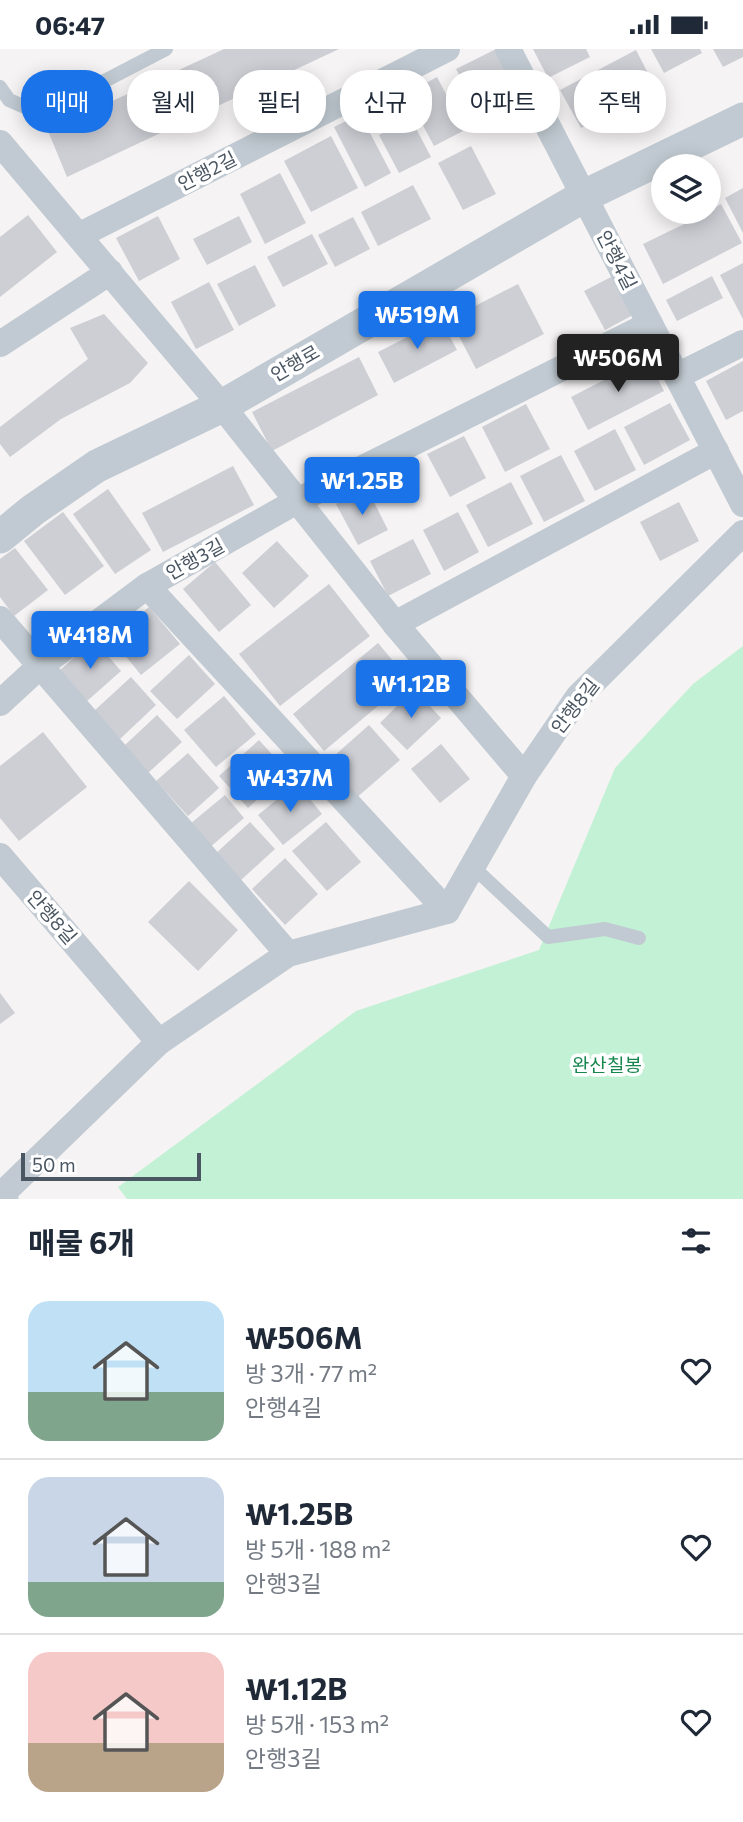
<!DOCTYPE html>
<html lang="ko">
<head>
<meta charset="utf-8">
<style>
  body { margin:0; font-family:Commissioner,"Noto Sans KR",sans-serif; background:#f2f2f3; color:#1f2937; height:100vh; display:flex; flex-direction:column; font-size:26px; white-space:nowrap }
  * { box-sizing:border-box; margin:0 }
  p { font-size:23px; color:#747a83 }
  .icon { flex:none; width:38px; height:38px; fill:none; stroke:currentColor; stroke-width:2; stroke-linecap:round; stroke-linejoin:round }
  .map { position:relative; height:1150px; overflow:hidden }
  .sheet { display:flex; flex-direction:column; background:#fff; flex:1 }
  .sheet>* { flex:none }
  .top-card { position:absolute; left:21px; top:21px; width:702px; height:63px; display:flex; gap:14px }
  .buttons { position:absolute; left:651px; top:105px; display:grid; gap:14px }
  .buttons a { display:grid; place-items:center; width:70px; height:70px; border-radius:50%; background:#fff; box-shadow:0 4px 18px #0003; font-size:35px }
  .scale { position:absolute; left:21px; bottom:18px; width:180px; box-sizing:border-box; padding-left:7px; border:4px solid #4a5661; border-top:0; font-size:19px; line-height:24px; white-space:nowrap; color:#4a5661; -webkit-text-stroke:5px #fff; paint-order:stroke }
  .price { position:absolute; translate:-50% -60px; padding:0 16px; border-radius:7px; background:#1a73e8; color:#fff; font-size:23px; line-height:46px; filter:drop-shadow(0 2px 4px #0008) }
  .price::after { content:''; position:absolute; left:50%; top:42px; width:21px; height:16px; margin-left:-10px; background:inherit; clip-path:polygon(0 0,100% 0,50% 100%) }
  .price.on { background:#222; color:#fff }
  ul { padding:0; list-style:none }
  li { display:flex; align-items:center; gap:21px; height:175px; padding:0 28px }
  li+li { border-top:2px solid #e0e1e3 }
  li span { display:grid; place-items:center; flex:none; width:196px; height:140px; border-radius:21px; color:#555 }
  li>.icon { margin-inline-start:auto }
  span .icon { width:84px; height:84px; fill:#fffc; stroke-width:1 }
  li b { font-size:30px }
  h2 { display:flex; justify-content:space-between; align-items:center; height:84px; padding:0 28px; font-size:30px }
  .tag { padding:0 24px; border-radius:28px; background:#fff; box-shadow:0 4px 18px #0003; font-size:24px; line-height:63px }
  .tag.on { background:#1a73e8; color:#fff }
  .status { display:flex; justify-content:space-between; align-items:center; height:49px; padding:0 35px; background:#fff; direction:ltr }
  .status svg { height:19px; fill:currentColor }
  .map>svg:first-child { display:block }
  .green { fill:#c3f1d5 }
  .building { fill:#cdcfd5 }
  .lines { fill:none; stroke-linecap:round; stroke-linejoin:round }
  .service { stroke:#c1cad2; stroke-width:14 }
  .minor { stroke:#c1cad2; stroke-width:26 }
  .tertiary { stroke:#c1cad2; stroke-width:33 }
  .labels { text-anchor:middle; stroke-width:7; stroke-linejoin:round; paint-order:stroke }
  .street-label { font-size:19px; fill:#4a5661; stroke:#fff }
  .park-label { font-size:19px; fill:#17864f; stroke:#fff }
</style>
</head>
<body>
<div class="status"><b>06:47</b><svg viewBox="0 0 49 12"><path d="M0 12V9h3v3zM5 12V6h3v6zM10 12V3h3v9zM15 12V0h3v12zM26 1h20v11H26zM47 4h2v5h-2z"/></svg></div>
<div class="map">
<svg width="743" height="1150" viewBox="0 0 743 1150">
  <rect width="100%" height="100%" fill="#f5f3f3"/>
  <!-- green -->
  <polygon class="green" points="743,597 743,1150 127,1150 118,1138 356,962 539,901 615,719 693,635"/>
  <!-- building -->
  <g class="building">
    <polygon points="224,0 339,0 67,128 48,82"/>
    <polygon points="496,0 525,54 485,75 456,20"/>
    <polygon points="533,0 586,0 590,8 548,29"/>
    <polygon points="651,0 700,0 702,4 664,24"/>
    <polygon points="713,0 743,0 743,8 723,18"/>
    <polygon points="636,1 656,40 581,79 560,41"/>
    <polygon points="437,28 465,81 434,97 406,45"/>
    <polygon points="360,65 391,124 365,138 334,78"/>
    <polygon points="411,70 431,108 399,124 379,86"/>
    <polygon points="331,87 358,139 311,163 284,112"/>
    <polygon points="471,97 496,145 463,161 438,114"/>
    <polygon points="280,124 306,174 265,195 240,145"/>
    <polygon points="413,136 431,170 378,197 361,163"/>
    <polygon points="743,139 743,184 725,149"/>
    <polygon points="721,155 742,194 663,235 643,195 709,163"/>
    <polygon points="28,166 57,203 0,248 0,188"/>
    <polygon points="158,167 180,210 139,232 116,189"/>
    <polygon points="239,167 252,193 207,216 193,190"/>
    <polygon points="353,168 370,200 335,218 318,186"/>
    <polygon points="312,185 328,215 283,238 267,208"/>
    <polygon points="743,214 743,270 720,226"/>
    <polygon points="255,216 276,257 239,277 217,235"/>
    <polygon points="613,227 633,266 605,281 584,242"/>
    <polygon points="712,227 723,249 677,272 666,251"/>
    <polygon points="209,233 234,281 196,300 171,253"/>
    <polygon points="518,235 544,285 476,320 450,270"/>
    <polygon points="104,265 148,314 130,334 61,370 10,408 0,395 0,378 88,310 70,279"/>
    <polygon points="441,271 457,301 394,334 378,303"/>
    <polygon points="359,308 378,346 272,402 252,363"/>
    <polygon points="647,309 664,342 588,381 571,348"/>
    <polygon points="743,312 743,362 726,371 706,332"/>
    <polygon points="670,354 690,391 644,416 624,378"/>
    <polygon points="526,355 550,400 505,423 482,378"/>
    <polygon points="615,380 636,421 595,442 574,402"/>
    <polygon points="464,387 486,429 450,448 427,405"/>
    <polygon points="561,406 585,452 544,473 520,427"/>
    <polygon points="233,417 254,456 163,503 142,464"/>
    <polygon points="511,433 533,475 488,498 466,456"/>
    <polygon points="367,439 388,481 358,496 336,455"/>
    <polygon points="108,440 151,501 115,525 73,465"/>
    <polygon points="679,453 699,492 660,512 640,473"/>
    <polygon points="63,463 104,517 65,546 24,492"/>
    <polygon points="458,463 479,503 444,522 423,481"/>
    <polygon points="413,490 431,525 388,547 370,512"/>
    <polygon points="277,492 309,527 274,559 242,524"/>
    <polygon points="15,499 48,541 14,567 0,548 0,510"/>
    <polygon points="215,513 251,556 219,583 183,540"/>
    <polygon points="329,535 370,587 280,657 239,605"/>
    <polygon points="149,558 180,595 141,626 111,589"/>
    <polygon points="94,591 121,622 87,652 60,621"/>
    <polygon points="378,594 409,631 324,702 293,665"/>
    <polygon points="189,606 215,635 177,670 150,642"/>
    <polygon points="131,628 156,656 120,690 94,662"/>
    <polygon points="414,640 441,669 407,701 380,674"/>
    <polygon points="224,647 256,685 216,718 184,681"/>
    <polygon points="157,666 182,693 148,724 124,697"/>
    <polygon points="369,676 400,711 355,750 325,715"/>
    <polygon points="43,683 87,738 19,792 0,769 0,717"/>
    <polygon points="259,691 288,723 248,759 219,727"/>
    <polygon points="441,695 470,730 440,754 411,720"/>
    <polygon points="188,704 219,739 188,767 156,732"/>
    <polygon points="297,734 322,765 283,796 258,766"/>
    <polygon points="225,746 244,769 209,799 190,775"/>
    <polygon points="250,773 275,800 240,832 215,805"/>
    <polygon points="326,773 361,813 327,842 292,802"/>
    <polygon points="285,809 318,845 285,876 252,840"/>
    <polygon points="189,832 238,881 198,922 148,873"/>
    <polygon points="0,944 15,964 0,975"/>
  </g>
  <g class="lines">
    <!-- service -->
    <g class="service">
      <polyline points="0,38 9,51 41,65 166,0"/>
      <polyline points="472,817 548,888 605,880 639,889"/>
    </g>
    <!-- minor -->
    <g class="minor">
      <polyline points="508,0 743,455"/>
      <polyline points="0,94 222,357 395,575 524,727"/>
      <polyline points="80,186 447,0"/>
      <polyline points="0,295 110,223"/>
      <polyline points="677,327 743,294"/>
      <polyline points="147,537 447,862"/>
      <polyline points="0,570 288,905"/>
      <polyline points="395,575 716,402"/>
      <polyline points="0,654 40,617 147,537 297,452 650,275"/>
      <polyline points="0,807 159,993"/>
      <polyline points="0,1147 159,993 288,905 447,862 524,727 578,648 743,484"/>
    </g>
    <!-- tertiary -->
    <g class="tertiary">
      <polyline points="0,488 33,461 97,417 222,357 584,147 743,70"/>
      <polyline points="0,1148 2,1150"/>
    </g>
  </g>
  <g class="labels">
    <!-- street labels -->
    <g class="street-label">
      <text transform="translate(207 122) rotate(-27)" y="7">안행2길</text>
      <text transform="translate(617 211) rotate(63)" y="7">안행4길</text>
      <text transform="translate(295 314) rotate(-30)" y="7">안행로</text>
      <text transform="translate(195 510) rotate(-29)" y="7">안행3길</text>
      <text transform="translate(575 657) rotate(-52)" y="7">안행8길</text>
      <text transform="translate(52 868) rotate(49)" y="7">안행8길</text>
    </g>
    <!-- park labels -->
    <g class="park-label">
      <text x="607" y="1023">완산칠봉</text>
    </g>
  </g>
</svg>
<div class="buttons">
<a><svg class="icon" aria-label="layers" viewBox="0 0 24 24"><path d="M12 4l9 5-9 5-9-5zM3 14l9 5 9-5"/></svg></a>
</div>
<div class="scale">50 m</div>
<b class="price" style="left:417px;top:302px">₩519M</b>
<b class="price on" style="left:618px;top:345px">₩506M</b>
<b class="price" style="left:362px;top:468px">₩1.25B</b>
<b class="price" style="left:90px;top:622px">₩418M</b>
<b class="price" style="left:411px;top:671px">₩1.12B</b>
<b class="price" style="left:290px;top:765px">₩437M</b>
<div class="top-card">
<a class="tag on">매매</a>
<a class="tag">월세</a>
<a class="tag">필터</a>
<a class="tag">신규</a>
<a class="tag">아파트</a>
<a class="tag">주택</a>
</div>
</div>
<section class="sheet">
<h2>매물 6개<svg class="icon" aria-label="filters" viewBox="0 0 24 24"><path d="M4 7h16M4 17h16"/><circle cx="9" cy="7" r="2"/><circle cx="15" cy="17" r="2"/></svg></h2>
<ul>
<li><span style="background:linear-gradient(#bfe0f5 65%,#7fa58c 0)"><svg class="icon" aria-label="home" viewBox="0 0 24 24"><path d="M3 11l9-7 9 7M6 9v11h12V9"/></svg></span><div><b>₩506M</b><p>방 3개 · 77 m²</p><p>안행4길</p></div><svg class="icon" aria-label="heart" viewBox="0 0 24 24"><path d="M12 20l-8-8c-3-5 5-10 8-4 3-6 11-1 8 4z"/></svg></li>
<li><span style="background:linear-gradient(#c9d6e8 75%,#7fa58c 0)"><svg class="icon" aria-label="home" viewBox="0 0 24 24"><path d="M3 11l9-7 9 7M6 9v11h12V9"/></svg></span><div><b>₩1.25B</b><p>방 5개 · 188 m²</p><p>안행3길</p></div><svg class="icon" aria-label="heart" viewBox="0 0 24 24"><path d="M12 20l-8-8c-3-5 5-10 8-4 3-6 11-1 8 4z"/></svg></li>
<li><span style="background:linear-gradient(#f6c9c9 65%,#b9a48a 0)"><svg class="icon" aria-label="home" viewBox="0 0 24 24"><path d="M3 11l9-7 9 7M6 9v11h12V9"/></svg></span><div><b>₩1.12B</b><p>방 5개 · 153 m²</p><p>안행3길</p></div><svg class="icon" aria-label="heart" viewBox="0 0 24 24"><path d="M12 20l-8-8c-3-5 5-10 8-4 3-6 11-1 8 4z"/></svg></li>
</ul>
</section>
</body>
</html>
